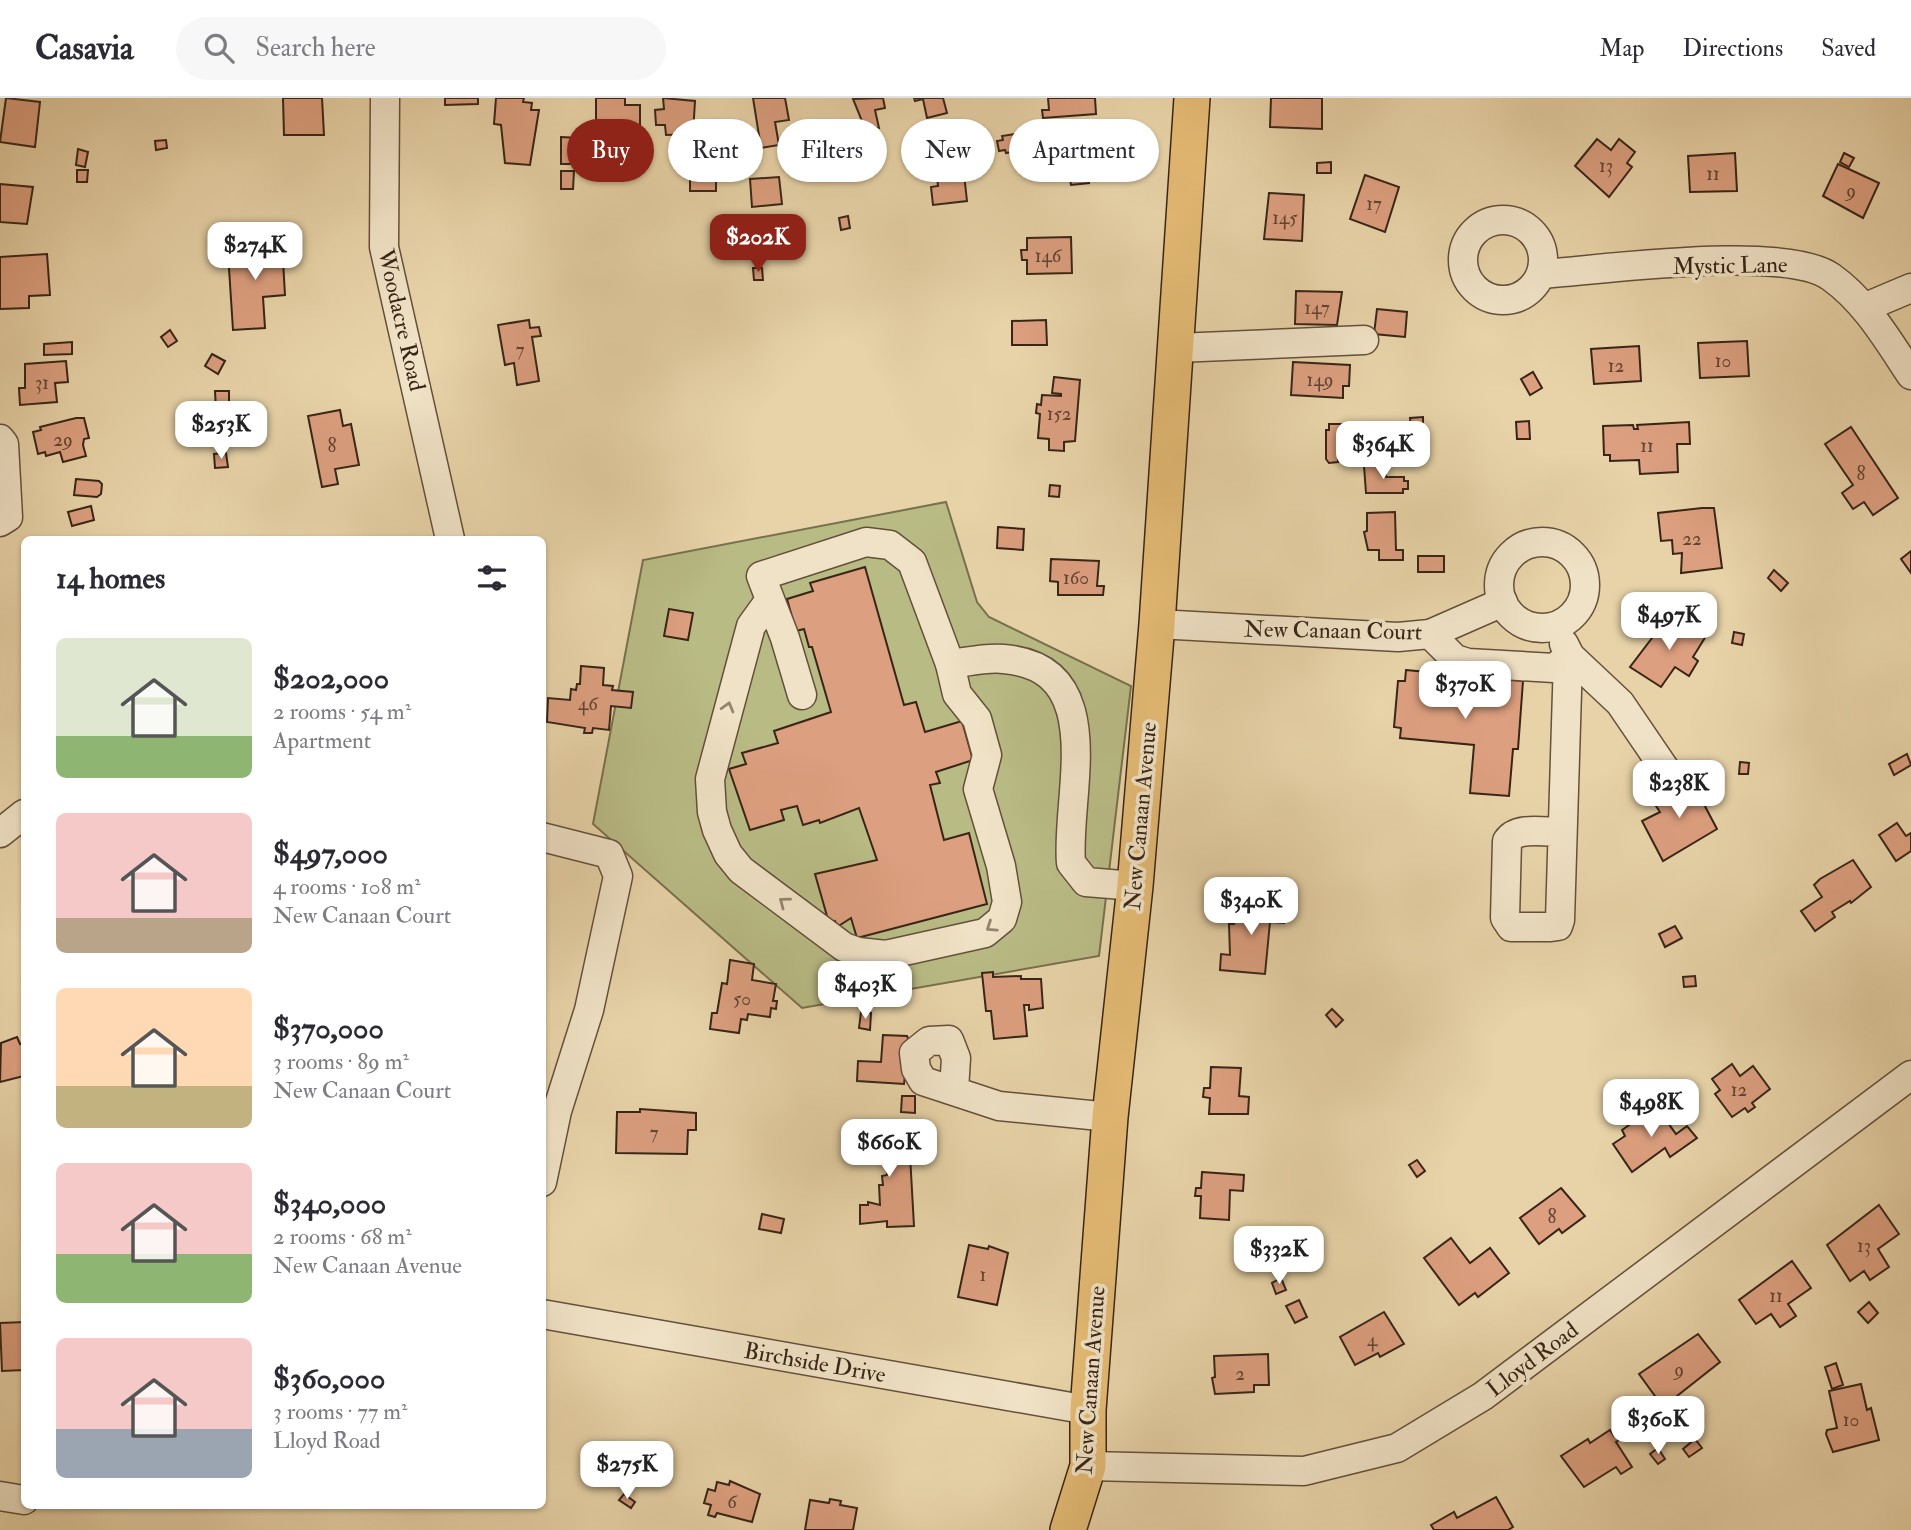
<!DOCTYPE html>
<html lang="en">
<head>
<meta charset="utf-8">
<style>
  body { margin:0; font-family:"IM FELL Double Pica",serif; background:#f7f7f7; color:#2b2b33; height:100vh; display:flex; flex-direction:column; font-size:26px; white-space:nowrap }
  * { box-sizing:border-box; margin:0 }
  p { font-size:23px; color:#7c7c81 }
  .icon { flex:none; width:38px; height:38px; fill:none; stroke:currentColor; stroke-width:2; stroke-linecap:round; stroke-linejoin:round }
  .map { position:relative; flex:1; overflow:hidden }
  .side { position:absolute; left:21px; top:438px; width:525px; height:973px; display:flex; flex-direction:column; background:#fff; border-radius:10px; box-shadow:0 2px 5px #0004 }
  .side>* { flex:none }
  .top-card { position:absolute; left:567px; top:21px; width:665px; height:63px; display:flex; gap:14px }
  .price { position:absolute; translate:-50% -60px; padding:0 16px; border-radius:14px; background:#fff; color:#222; font-size:23px; line-height:46px; filter:drop-shadow(0 2px 4px #0008) }
  .price::after { content:''; position:absolute; left:50%; top:42px; width:21px; height:16px; margin-left:-10px; background:inherit; clip-path:polygon(0 0,100% 0,50% 100%) }
  .price.selected { background:#8f2418; color:#fff }
  ul { padding:0; list-style:none }
  li { display:flex; align-items:center; gap:21px; height:175px; padding:0 35px }
  li span { display:grid; place-items:center; flex:none; width:196px; height:140px; border-radius:10px; color:#555 }
  li>.icon { margin-inline-start:auto }
  span .icon { width:84px; height:84px; fill:#fffc; stroke-width:1 }
  li b { font-size:30px }
  h2 { display:flex; justify-content:space-between; align-items:center; height:84px; padding:0 35px; font-size:30px }
  .tag { padding:0 24px; border-radius:32px; background:#fff; box-shadow:0 2px 5px #0004; font-size:24px; line-height:63px }
  .tag.selected { background:#8f2418; color:#fff }
  header { display:flex; align-items:center; gap:42px; box-sizing:border-box; height:98px; padding:0 35px; background:#fff; border-bottom:2px solid #e1e1e2 }
  header strong { font-size:33px }
  nav { display:flex; gap:38px; margin-inline-start:auto; font-size:24px }
  .search { width:490px; height:63px; background:#f7f7f7; display:flex; align-items:center; gap:18px; box-sizing:border-box; padding:0 24px; border-radius:38px; color:#7c7c81; font-size:26px }
  .map>svg:first-child { display:block }
  .green { fill:#b9bb85; stroke:#78704e; stroke-width:2 }
  .building { fill:#dc9f7f; stroke:#382517; stroke-width:2 }
  .lines { fill:none; stroke-linecap:round; stroke-linejoin:round }
  .minor-casing { stroke:#64503b; stroke-width:31 }
  .major-casing { stroke:#382517; stroke-width:38 }
  .minor { stroke:#f0e2c6; stroke-width:28 }
  .major { stroke:#e4ba74; stroke-width:35 }
  .oneway { stroke:#94846e }
  .labels { text-anchor:middle; stroke-width:7; stroke-linejoin:round; paint-order:stroke }
  .number-label { font-size:19px; fill:#614431 }
  .street-label { font-size:23px; fill:#382517; stroke:#f0e2c6 }
</style>
</head>
<body>
<header>
<strong>Casavia</strong>
<div class="search"><svg class="icon" aria-label="search" viewBox="0 0 24 24"><circle cx="10" cy="10" r="6"/><path d="M15 15l6 6"/></svg>Search here</div>
<nav><a>Map</a><a>Directions</a><a>Saved</a></nav>
</header>
<div class="map">
<svg width="1911" height="1432" viewBox="0 0 1911 1432">
  <rect width="100%" height="100%" fill="#e8d3a8"/>
  <filter id="stains"><feTurbulence type="fractalNoise" baseFrequency=".00286" numOctaves="4"/><feColorMatrix values="0 0 0 0 .2 0 0 0 0 .09 0 0 0 0 .02 0 0 0 .5 -.17"/></filter>
  <radialGradient id="worn" r=".72"><stop offset=".6" stop-color="#630" stop-opacity="0"/><stop offset="1" stop-color="#630" stop-opacity=".3"/></radialGradient>
  <!-- green -->
  <polygon class="green" points="946,404 977,504 989,519 1131,588 1099,858 802,910 593,726 643,462"/>
  <!-- building -->
  <g class="building">
    <polygon points="6,0 40,4 35,49 0,44"/>
    <polygon points="283,0 322,0 324,37 284,37"/>
    <polygon points="445,0 478,0 478,6 445,7"/>
    <polygon points="496,0 524,0 523,4 532,5 531,12 539,12 530,67 505,65 501,27 494,26"/>
    <polygon points="596,0 625,0 625,7 640,7 640,31 627,34 617,30 596,30"/>
    <polygon points="663,0 695,3 693,36 666,37 665,27 656,27 655,12 664,11"/>
    <polygon points="753,0 785,0 789,22 775,24 779,47 761,50"/>
    <polygon points="883,0 885,10 875,12 879,30 866,33 853,1"/>
    <polygon points="914,0 943,0 947,15 927,20 923,1 915,3"/>
    <polygon points="1048,0 1095,0 1096,16 1043,20 1042,12 1049,12"/>
    <polygon points="1271,0 1322,0 1322,31 1270,29"/>
    <polygon points="855,23 863,63 838,68 830,28"/>
    <polygon points="1027,34 1030,51 1006,55 1005,52 999,53 997,43 1003,42 1002,38"/>
    <polygon points="561,39 579,40 579,66 561,66"/>
    <polygon points="1095,41 1096,52 1091,53 1094,72 1088,73 1089,85 1071,87 1069,75 1064,76 1060,45"/>
    <polygon points="1597,41 1611,52 1619,41 1635,54 1627,65 1632,69 1609,99 1575,68"/>
    <polygon points="166,42 167,50 156,52 155,43"/>
    <polygon points="78,51 88,54 85,69 76,67"/>
    <polygon points="1735,55 1737,93 1690,94 1688,58"/>
    <polygon points="1844,55 1854,60 1849,69 1840,64"/>
    <polygon points="950,64 961,64 962,73 951,74"/>
    <polygon points="1331,64 1331,75 1317,75 1317,65"/>
    <rect x="690" y="65" width="26" height="28"/>
    <polygon points="1838,66 1879,85 1863,120 1823,98"/>
    <polygon points="77,72 88,72 87,84 77,84"/>
    <polygon points="561,73 574,73 573,91 561,91"/>
    <polygon points="964,76 967,103 933,107 931,89 938,88 937,78"/>
    <polygon points="1365,77 1399,89 1385,134 1350,121"/>
    <polygon points="779,79 782,106 752,109 750,81"/>
    <polygon points="0,86 33,89 27,126 0,124"/>
    <polygon points="1269,95 1304,97 1302,143 1264,141"/>
    <polygon points="848,118 850,130 841,132 839,120"/>
    <polygon points="262,139 270,145 282,145 285,197 263,199 265,230 233,232 228,155 248,152 247,148 256,147"/>
    <polygon points="1071,139 1072,175 1027,176 1027,162 1022,162 1021,152 1027,152 1027,140"/>
    <polygon points="47,156 50,197 29,198 29,210 0,211 0,159"/>
    <polygon points="753,170 762,170 763,182 754,182"/>
    <polygon points="1296,193 1342,194 1337,227 1295,226"/>
    <polygon points="1377,211 1407,214 1405,239 1374,236"/>
    <polygon points="529,222 530,230 539,229 541,238 532,239 539,283 517,287 514,265 505,267 498,227"/>
    <polygon points="1046,222 1047,247 1012,247 1012,223"/>
    <polygon points="170,232 177,243 168,249 161,239"/>
    <polygon points="1747,243 1749,278 1700,280 1698,245"/>
    <polygon points="72,244 72,256 44,257 44,246"/>
    <polygon points="1639,248 1641,283 1594,286 1591,251"/>
    <polygon points="212,256 225,263 218,276 205,268"/>
    <polygon points="66,263 68,284 55,285 57,304 20,307 19,290 25,290 25,266"/>
    <polygon points="1293,264 1350,267 1349,288 1343,288 1343,300 1291,297"/>
    <polygon points="1533,274 1542,290 1530,297 1521,281"/>
    <polygon points="1054,279 1080,282 1075,343 1064,344 1064,353 1049,352 1049,341 1038,340 1040,316 1036,315 1037,306 1041,307 1042,297 1061,298 1061,296 1052,295"/>
    <polygon points="215,293 229,293 229,311 216,312"/>
    <polygon points="340,312 343,328 351,326 359,367 335,371 338,386 322,389 308,318"/>
    <polygon points="1423,319 1423,328 1411,329 1410,320"/>
    <polygon points="76,320 84,320 89,340 84,341 83,347 86,358 63,364 60,354 46,358 45,354 38,356 33,334 41,332 40,329"/>
    <polygon points="1529,323 1530,341 1517,341 1516,324"/>
    <polygon points="1689,324 1690,346 1677,346 1678,374 1640,376 1639,362 1610,363 1610,357 1604,357 1603,328 1633,327 1634,331 1638,331 1637,327"/>
    <polygon points="1329,326 1345,326 1345,332 1393,330 1393,359 1365,360 1365,352 1356,352 1356,360 1338,361 1338,364 1329,365 1326,361 1326,332 1329,332"/>
    <polygon points="1851,329 1898,400 1873,417 1864,404 1853,411 1842,395 1853,387 1825,346"/>
    <polygon points="226,355 228,369 215,370 214,356"/>
    <polygon points="1364,368 1386,368 1386,379 1404,379 1404,383 1408,383 1408,391 1403,391 1403,395 1366,395"/>
    <polygon points="76,381 99,383 102,386 101,396 97,399 74,397"/>
    <polygon points="1050,387 1060,388 1059,399 1049,398"/>
    <polygon points="91,408 94,422 72,428 68,414"/>
    <polygon points="1702,410 1714,410 1722,470 1681,475 1682,455 1673,456 1672,442 1661,443 1658,415"/>
    <polygon points="1395,414 1396,452 1403,452 1403,462 1379,462 1379,452 1368,452 1364,434 1367,433 1367,415"/>
    <polygon points="998,429 1024,431 1023,452 997,450"/>
    <polygon points="1911,453 1911,475 1901,461"/>
    <rect x="1418" y="458" width="26" height="16"/>
    <polygon points="1051,461 1099,463 1097,488 1104,488 1103,497 1058,497 1058,484 1050,483"/>
    <polygon points="865,469 904,607 916,604 925,634 962,623 973,662 936,674 940,685 930,687 944,742 969,735 987,806 857,840 851,820 837,829 835,823 829,825 815,776 877,762 859,710 820,725 819,722 803,727 797,708 781,712 784,722 750,732 729,671 746,666 742,655 778,645 774,633 831,614 812,549 809,549 804,531 796,533 787,501 813,493 810,485"/>
    <polygon points="1774,472 1788,485 1781,493 1768,480"/>
    <polygon points="669,511 693,515 688,542 664,538"/>
    <polygon points="1668,519 1680,526 1683,522 1706,538 1693,559 1698,563 1689,578 1675,569 1661,589 1630,569"/>
    <polygon points="1734,534 1744,536 1742,547 1732,545"/>
    <polygon points="581,568 604,570 603,587 613,588 612,592 633,594 631,610 611,608 609,632 593,630 592,635 584,635 585,630 547,624 548,600 570,602 571,591 576,592 577,586 580,586"/>
    <polygon points="1406,572 1523,583 1518,651 1513,651 1509,698 1470,695 1474,647 1400,640 1401,630 1394,629 1398,583 1405,583"/>
    <polygon points="1907,656 1911,667 1894,677 1889,666"/>
    <polygon points="1740,664 1749,665 1748,676 1739,676"/>
    <polygon points="1689,678 1717,731 1663,763 1642,723 1660,714 1656,708 1669,700 1665,693"/>
    <polygon points="1897,725 1906,738 1911,735 1911,753 1896,763 1879,737"/>
    <polygon points="1853,762 1871,789 1851,805 1850,803 1832,814 1835,819 1815,833 1801,813 1822,799 1814,787 1820,781"/>
    <polygon points="1236,804 1286,809 1284,825 1270,824 1265,876 1220,872 1221,856 1230,857 1229,826 1234,826"/>
    <polygon points="1675,828 1682,840 1665,849 1659,836"/>
    <polygon points="730,862 754,866 752,882 776,886 773,903 777,903 776,911 771,910 770,919 748,916 747,922 741,921 739,935 710,931 712,915 717,915 722,885 727,886"/>
    <polygon points="993,874 993,879 1021,878 1021,881 1041,881 1043,910 1029,912 1029,907 1024,907 1027,938 994,941 991,913 986,913 982,875"/>
    <polygon points="1695,878 1696,888 1684,889 1683,879"/>
    <polygon points="1332,911 1343,922 1336,929 1326,917"/>
    <polygon points="861,914 871,915 870,932 859,930"/>
    <polygon points="883,937 907,938 909,943 904,986 857,983 858,963 881,964"/>
    <polygon points="17,939 20,946 24,945 24,978 0,984 1,945"/>
    <polygon points="1732,966 1740,978 1753,968 1770,991 1752,1005 1755,1009 1748,1014 1745,1010 1732,1019 1715,996 1720,992 1712,981"/>
    <polygon points="1211,969 1241,970 1239,998 1249,999 1248,1016 1209,1016 1210,1000 1203,999 1204,990 1210,990"/>
    <polygon points="902,998 915,998 915,1015 901,1014"/>
    <polygon points="1656,1008 1676,1036 1687,1028 1697,1040 1670,1059 1665,1050 1632,1074 1613,1046 1625,1038 1622,1032"/>
    <polygon points="640,1011 696,1015 696,1032 688,1032 687,1056 616,1055 617,1014 640,1014"/>
    <polygon points="877,1032 877,1041 915,1040 916,1056 910,1057 914,1128 887,1129 887,1123 860,1126 860,1107 868,1107 868,1104 880,1107 879,1087 883,1087 882,1078 887,1077 887,1057 853,1058 852,1033"/>
    <polygon points="1417,1062 1425,1073 1417,1079 1409,1067"/>
    <polygon points="1202,1074 1244,1077 1243,1093 1230,1092 1229,1122 1200,1120 1201,1098 1195,1098 1196,1090 1201,1090"/>
    <polygon points="1561,1090 1585,1118 1562,1135 1559,1131 1539,1146 1520,1120"/>
    <polygon points="1879,1107 1899,1136 1878,1151 1889,1169 1870,1182 1864,1173 1850,1183 1827,1147"/>
    <polygon points="762,1116 784,1121 781,1135 759,1131"/>
    <polygon points="1451,1140 1470,1165 1490,1150 1509,1175 1478,1199 1475,1195 1459,1207 1424,1160"/>
    <polygon points="969,1147 988,1151 989,1148 1008,1155 997,1207 958,1199"/>
    <polygon points="1792,1163 1811,1190 1788,1206 1796,1218 1780,1229 1771,1216 1756,1226 1739,1202"/>
    <polygon points="1281,1180 1286,1192 1276,1196 1272,1185"/>
    <polygon points="1299,1202 1307,1219 1295,1225 1286,1208"/>
    <polygon points="1869,1204 1878,1215 1868,1225 1858,1214"/>
    <polygon points="1384,1214 1404,1246 1380,1259 1378,1255 1355,1267 1340,1239"/>
    <polygon points="24,1224 24,1272 2,1273 0,1225"/>
    <polygon points="1698,1236 1720,1264 1663,1309 1639,1276"/>
    <polygon points="1268,1256 1269,1287 1254,1287 1254,1294 1215,1296 1212,1280 1215,1279 1214,1258"/>
    <polygon points="1836,1265 1843,1287 1832,1291 1825,1269"/>
    <polygon points="1861,1286 1867,1312 1871,1310 1879,1342 1833,1354 1826,1336 1827,1332 1837,1330 1829,1293"/>
    <polygon points="1610,1332 1614,1338 1616,1337 1619,1342 1616,1344 1632,1369 1621,1376 1616,1369 1584,1389 1561,1358 1588,1341 1590,1345"/>
    <polygon points="1695,1341 1702,1350 1689,1359 1683,1351"/>
    <polygon points="1658,1350 1665,1361 1658,1366 1650,1356"/>
    <polygon points="730,1383 760,1396 752,1424 717,1415 715,1419 708,1417 711,1407 704,1405 708,1391 715,1393 717,1384 729,1387"/>
    <polygon points="624,1396 635,1404 631,1410 619,1402"/>
    <polygon points="1496,1399 1513,1429 1508,1432 1434,1432 1431,1427 1454,1414 1457,1420"/>
    <polygon points="830,1401 841,1403 840,1407 857,1410 853,1432 805,1432 810,1402 829,1405"/>
  </g>
  <g class="lines">
    <defs>
      <g id="minor">
        <polyline points="385,0 384,149 450,441"/>
        <circle cx="1503" cy="162" r="40"/>
        <path d="M1541,176c61,-4 244,-30 290,3 35,25 56,62 80,98"/>
        <polyline points="1866,209 1911,190"/>
        <polyline points="1177,250 1364,242"/>
        <polyline points="0,341 4,346 8,419 0,424"/>
        <circle cx="1542" cy="487" r="43"/>
        <polyline points="769,503 751,528 710,681 712,714 717,732 728,756 741,772 844,849 858,854 886,857 985,835 1002,821 1007,804 1001,768 978,691 987,657 977,621 957,596 950,566 912,464 890,447 866,444 761,478 785,540 802,597"/>
        <polyline points="1157,526 1398,539 1430,536 1503,504"/>
        <polyline points="1430,536 1455,561 1468,565 1554,570 1570,558"/>
        <polyline points="1564,546 1570,558 1620,605 1667,674"/>
        <path d="M950,566c17,-2 36,-7 54,-5 107,9 61,137 67,204l15,19 49,4"/>
        <path d="M1561,734c-17,0 -44,-6 -54,9l-2,77 6,9h40l7,-1 2,-6 8,-261"/>
        <polyline points="0,735 24,716"/>
        <polyline points="542,739 609,756 618,778 589,912 557,1013 542,1084"/>
        <polyline points="954,992 956,960 949,942 929,943 914,955 916,971 923,983 999,1008 1110,1019"/>
        <polyline points="542,1216 1088,1312"/>
        <polyline points="1088,1368 1304,1373 1397,1350 1483,1298 1911,977"/>
        <polyline points="0,1398 24,1402"/>
      </g>
      <polyline id="major" points="1068,1432 1088,1368 1088,1312 1110,1019 1135,788 1157,526 1192,0"/>
    </defs>
    <!-- minor casing -->
    <use href="#minor" class="minor-casing"/>
    <!-- major casing -->
    <use href="#major" class="major-casing"/>
    <!-- minor -->
    <use href="#minor" class="minor"/>
    <!-- major -->
    <use href="#major" class="major"/>
  </g>
  <!-- one-way arrows -->
  <defs><path id="oneway-chevron" d="M-2-3.5L2.5 0L-2 3.5" fill="none" stroke-width="1.6" stroke-linecap="round" stroke-linejoin="round" transform="scale(1.75)"/></defs>
  <g class="oneway">
    <use href="#oneway-chevron" transform="translate(728 609) rotate(-74)"/>
    <use href="#oneway-chevron" transform="translate(784 804) rotate(-143)"/>
    <use href="#oneway-chevron" transform="translate(991 829) rotate(146)"/>
  </g>
  <g class="labels">
    <!-- number labels -->
    <g class="number-label">
      <text x="1606" y="74">13</text>
      <text x="1713" y="82">11</text>
      <text x="1851" y="99">9</text>
      <text x="1374" y="112">17</text>
      <text x="1285" y="126">145</text>
      <text x="1048" y="164">146</text>
      <text x="1317" y="216">147</text>
      <text x="520" y="258">7</text>
      <text x="1723" y="269">10</text>
      <text x="1616" y="274">12</text>
      <text x="1320" y="288">149</text>
      <text x="42" y="291">31</text>
      <text x="1059" y="322">152</text>
      <text x="63" y="348">29</text>
      <text x="332" y="354">8</text>
      <text x="1647" y="354">11</text>
      <text x="1861" y="382">8</text>
      <text x="1692" y="447">22</text>
      <text x="1076" y="486">160</text>
      <text x="588" y="612">46</text>
      <text x="742" y="907">50</text>
      <text x="1739" y="998">12</text>
      <text x="654" y="1041">7</text>
      <text x="1552" y="1125">8</text>
      <text x="1864" y="1154">13</text>
      <text x="983" y="1183">1</text>
      <text x="1776" y="1204">11</text>
      <text x="1372" y="1248">4</text>
      <text x="1679" y="1278">9</text>
      <text x="1240" y="1282">2</text>
      <text x="1851" y="1328">10</text>
      <text x="732" y="1410">6</text>
    </g>
    <!-- street labels -->
    <g class="street-label">
      <text transform="translate(1730 167) rotate(-1)" y="8">Mystic Lane</text>
      <text transform="translate(402 222) rotate(77)" y="8">Woodacre Road</text>
      <text transform="translate(1333 532) rotate(1)" y="8">New Canaan Court</text>
      <text transform="translate(1140 718) rotate(-85)" y="8">New Canaan Avenue</text>
      <text transform="translate(1532 1261) rotate(-37)" y="8">Lloyd Road</text>
      <text transform="translate(815 1264) rotate(10)" y="8">Birchside Drive</text>
      <text transform="translate(1090 1282) rotate(-86)" y="8">New Canaan Avenue</text>
    </g>
  </g>
  <rect width="100%" height="100%" filter="url(#stains)"/>
  <rect width="100%" height="100%" fill="url(#worn)"/>
</svg>
<b class="price selected" style="left:758px;top:176px">$202K</b>
<b class="price" style="left:255px;top:184px">$274K</b>
<b class="price" style="left:221px;top:363px">$253K</b>
<b class="price" style="left:1383px;top:383px">$364K</b>
<b class="price" style="left:1669px;top:554px">$497K</b>
<b class="price" style="left:1465px;top:623px">$370K</b>
<b class="price" style="left:1679px;top:722px">$238K</b>
<b class="price" style="left:1251px;top:839px">$340K</b>
<b class="price" style="left:865px;top:923px">$403K</b>
<b class="price" style="left:1651px;top:1041px">$498K</b>
<b class="price" style="left:889px;top:1081px">$660K</b>
<b class="price" style="left:1279px;top:1188px">$332K</b>
<b class="price" style="left:1658px;top:1358px">$360K</b>
<b class="price" style="left:627px;top:1403px">$275K</b>
<div class="top-card">
<a class="tag selected">Buy</a>
<a class="tag">Rent</a>
<a class="tag">Filters</a>
<a class="tag">New</a>
<a class="tag">Apartment</a>
</div>
<section class="side">
<h2>14 homes<svg class="icon" aria-label="filters" viewBox="0 0 24 24"><path d="M4 7h16M4 17h16"/><circle cx="9" cy="7" r="2"/><circle cx="15" cy="17" r="2"/></svg></h2>
<ul>
<li><span style="background:linear-gradient(#dfe7d0 70%,#8fb573 0)"><svg class="icon" aria-label="home" viewBox="0 0 24 24"><path d="M3 11l9-7 9 7M6 9v11h12V9"/></svg></span><div><b>$202,000</b><p>2 rooms · 54 m²</p><p>Apartment</p></div></li>
<li><span style="background:linear-gradient(#f6c9c9 75%,#b9a48a 0)"><svg class="icon" aria-label="home" viewBox="0 0 24 24"><path d="M3 11l9-7 9 7M6 9v11h12V9"/></svg></span><div><b>$497,000</b><p>4 rooms · 108 m²</p><p>New Canaan Court</p></div></li>
<li><span style="background:linear-gradient(#ffd9b3 70%,#c2b280 0)"><svg class="icon" aria-label="home" viewBox="0 0 24 24"><path d="M3 11l9-7 9 7M6 9v11h12V9"/></svg></span><div><b>$370,000</b><p>3 rooms · 89 m²</p><p>New Canaan Court</p></div></li>
<li><span style="background:linear-gradient(#f6c9c9 65%,#8fb573 0)"><svg class="icon" aria-label="home" viewBox="0 0 24 24"><path d="M3 11l9-7 9 7M6 9v11h12V9"/></svg></span><div><b>$340,000</b><p>2 rooms · 68 m²</p><p>New Canaan Avenue</p></div></li>
<li><span style="background:linear-gradient(#f6c9c9 65%,#9aa5b1 0)"><svg class="icon" aria-label="home" viewBox="0 0 24 24"><path d="M3 11l9-7 9 7M6 9v11h12V9"/></svg></span><div><b>$360,000</b><p>3 rooms · 77 m²</p><p>Lloyd Road</p></div></li>
</ul>
</section>
</div>
</body>
</html>
